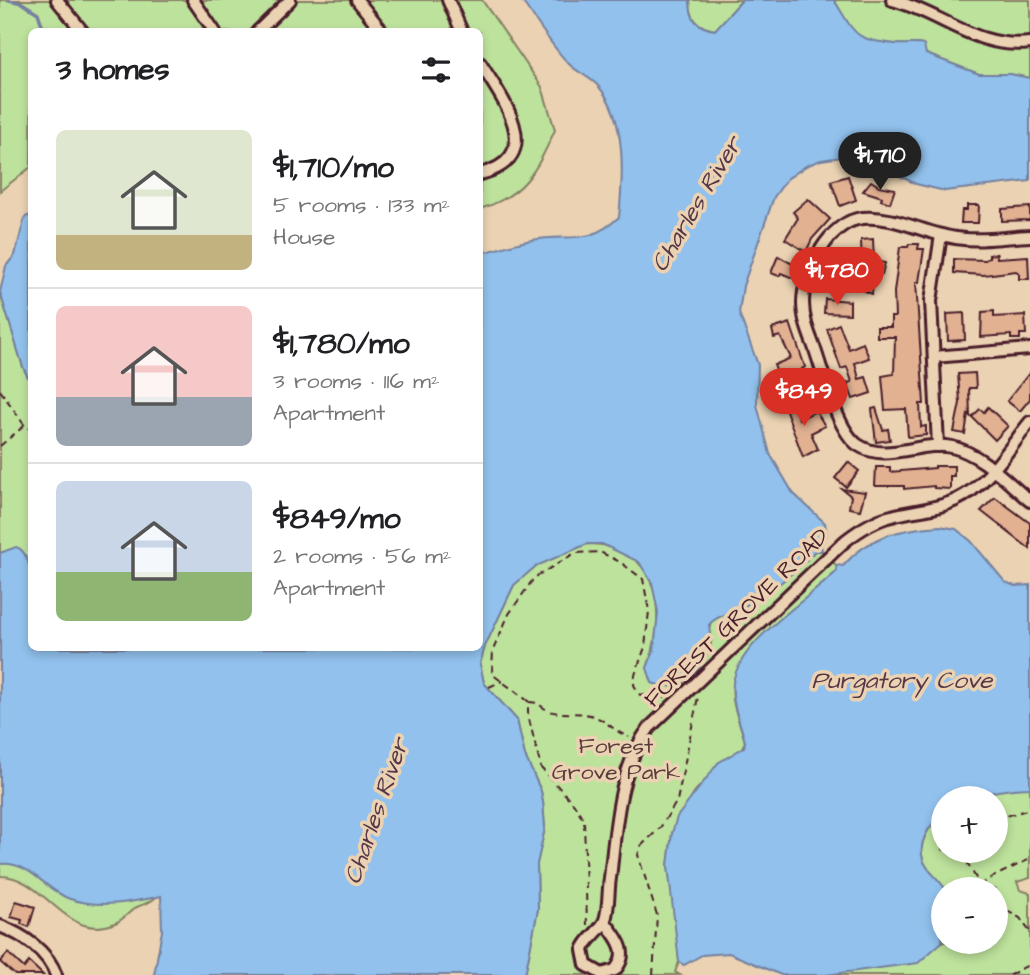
<!DOCTYPE html>
<html lang="en">
<head>
<meta charset="utf-8">
<style>
  body { margin:0; font-family:"Architects Daughter",sans-serif; background:#f2f2f2; color:#202124; height:100vh; display:flex; flex-direction:column; font-size:26px; white-space:nowrap }
  * { box-sizing:border-box; margin:0 }
  p { font-size:23px; color:#757577 }
  .icon { flex:none; width:38px; height:38px; fill:none; stroke:currentColor; stroke-width:2; stroke-linecap:round; stroke-linejoin:round }
  .map { position:relative; flex:1; overflow:hidden }
  .side { position:absolute; left:28px; top:28px; width:455px; height:623px; display:flex; flex-direction:column; background:#fff; border-radius:10px; box-shadow:0 4px 10px #0003 }
  .side>* { flex:none }
  .buttons { position:absolute; left:931px; top:786px; display:grid; gap:14px }
  .buttons a { display:grid; place-items:center; width:77px; height:77px; border-radius:50%; background:#fff; box-shadow:0 4px 10px #0003; font-size:35px }
  .price { position:absolute; translate:-50% -60px; padding:0 16px; border-radius:24px; background:#d93025; color:#fff; font-size:23px; line-height:46px; filter:drop-shadow(0 2px 4px #0008) }
  .price::after { content:''; position:absolute; left:50%; top:42px; width:21px; height:16px; margin-left:-10px; background:inherit; clip-path:polygon(0 0,100% 0,50% 100%) }
  .price.on { background:#222; color:#fff }
  ul { padding:0; list-style:none }
  li { display:flex; align-items:center; gap:21px; height:175px; padding:0 28px }
  li+li { border-top:2px solid #e0e0e0 }
  li span { display:grid; place-items:center; flex:none; width:196px; height:140px; border-radius:10px; color:#555 }
  li>.icon { margin-inline-start:auto }
  span .icon { width:84px; height:84px; fill:#fffc; stroke-width:1 }
  li b { font-size:30px }
  h2 { display:flex; justify-content:space-between; align-items:center; height:84px; padding:0 28px; font-size:30px }
  .map>svg:first-child { display:block }
  .green { fill:#bde29c; stroke:#848064; stroke-width:2 }
  .water { fill:#91c1ec; stroke:#75809f; stroke-width:2 }
  .lines { fill:none; stroke-linecap:round; stroke-linejoin:round }
  .stream { stroke:#75809f; stroke-width:3.5 }
  .building { fill:#e1b192; stroke:#4a1f2b; stroke-width:2 }
  .minor-casing { stroke:#4a1f2b; stroke-width:16 }
  .path { stroke:#4a1f2b; stroke-width:2; stroke-dasharray:7 5; stroke-linecap:butt }
  .minor { stroke:#ead2b2; stroke-width:10 }
  .labels { text-anchor:middle; stroke-width:7; stroke-linejoin:round; paint-order:stroke }
  .street-label { font-size:23px; fill:#4a1f2b; stroke:#ead2b2 }
  .park-label { font-size:23px; fill:#5b3c3c; stroke:#ead2b2 }
  .water-label { font-size:24px; font-style:italic; fill:#553748; stroke:#ead2b2 }
</style>
</head>
<body>
<div class="map">
<svg width="1030" height="975" viewBox="0 0 1030 975">
  <rect width="100%" height="100%" fill="#ead2b2"/>
  <filter id="ink" filterUnits="userSpaceOnUse"><feTurbulence type="fractalNoise" baseFrequency=".0143" numOctaves="2"/><feDisplacementMap in="SourceGraphic" scale="14" xChannelSelector="R" yChannelSelector="G"/><feConvolveMatrix kernelMatrix="1 2 1 2 8 2 1 2 1" color-interpolation-filters="sRGB"/></filter>
  <g filter="url(#ink)">
    <!-- green -->
    <g class="green">
      <path d="M0,0h482l60,87 13,43c-19,41 -30,65 -75,79v-177h-448l-1,135 -31,24z"/>
      <path d="M690,0h52l-27,30c-18,-3 -25,-11 -25,-30z"/>
      <path d="M834,0h196v78l-20,-4h-31l-53,-20 -7,-10c-20,1 -55,2 -68,-15 -7,-9 -11,-20 -17,-29z"/>
      <polygon points="0,292 23,367 32,384 31,625 0,553"/>
      <path d="M587,544c73,0 81,69 60,124l25,19c17,-7 36,-25 39,-44 1,-9 -3,-14 0,-22l51,-24 53,-46h7l14,14 1,6c-30,31 -98,69 -104,114 -3,20 8,39 12,57l-5,9 -22,12 -9,15 -13,12 -24,43 -4,33 9,63 2,33 -4,10 5,3h-155l13,-66 -1,-45 8,-36 -2,-26 -2,-11 -16,-35 -8,-36 -33,-37 -4,-19 5,-18 29,-61 22,-19z"/>
      <path d="M0,707l151,175 5,15c-7,7 -11,6 -19,10 -8,4 -13,13 -22,16 -50,21 -70,-48 -115,-47z"/>
      <path d="M1006,788h24v90l-13,4 3,8 10,3v82h-205l117,-33 1,-3v3h53v-53h-51c-5,-9 -13,-14 -18,-22 -14,-20 2,-41 16,-55v38h53v-52h-26z"/>
    </g>
    <!-- water -->
    <g class="water">
      <path d="M521,0h169c0,19 6,27 25,30l27,-30h92c22,34 18,40 63,44 9,1 18,-1 27,1l2,9 53,20h31l20,4v103l-85,10 -29,-7 -47,-23 -27,-4 -21,3 -15,6 -19,13 -13,18 -31,89 -4,27 19,52 -1,40 13,49 23,39 32,30 2,12 -6,10 1,6h-7c-13,15 -37,35 -54,46 -13,10 -46,18 -52,28 6,32 -22,73 -57,58l-5,-15 7,-18 4,-38 -6,-29 -13,-21 -37,-18h-15l-51,22 -22,19 -29,61 -5,18 4,19 33,37 8,36 16,35 2,11 2,26 -8,36 1,45 -13,66h-371l8,-44 -1,-35c-29,6 -61,13 -91,3 -26,-9 -39,-38 -70,-35v-311l16,-6c23,6 16,79 16,101h448v-394c17,-5 34,-11 52,-14 37,-7 55,7 87,-23 4,-39 8,-98 -20,-130 -7,-9 -21,-14 -30,-23 -18,-18 -32,-43 -48,-64z"/>
      <polygon points="31,215 31,384 23,367 0,292 6,266 15,255 25,217"/>
      <path d="M940,526l16,3 15,12 34,41 10,4 15,-1v203c-30,0 -57,10 -87,10v14c-14,14 -30,35 -16,55 5,8 13,13 18,22l-3,53 -24,21 -93,12h-44l-52,-22 -27,2 -18,10 -5,-3 -11,-96 4,-33 5,-16 41,-54 26,-16 1,-5c-4,-19 -14,-37 -12,-58 4,-42 75,-84 104,-113l-1,-6 7,1c27,-31 58,-37 97,-40z"/>
    </g>
    <g class="lines">
      <!-- stream -->
      <polyline class="stream" points="9,0 22,3 38,13 44,31 52,32"/>
    </g>
    <!-- building -->
    <g class="building">
      <polygon points="848,176 856,200 840,206 831,181"/>
      <polygon points="871,181 879,186 895,189 890,203 881,200 882,197 863,191"/>
      <polygon points="808,199 830,219 812,239 806,252 785,239 798,218 793,212"/>
      <polygon points="967,205 979,205 978,223 961,223 962,210 967,210"/>
      <polygon points="1030,207 1030,220 1002,221 1002,209"/>
      <polygon points="873,239 874,261 885,263 882,274 875,272 872,294 847,283 849,278 835,270 838,262 862,271 861,240"/>
      <polygon points="909,244 919,244 918,249 924,249 919,282 916,282 924,404 920,404 921,427 926,426 926,435 908,437 906,409 885,410 882,376 894,374 895,337 877,337 877,327 891,327 891,317 895,317 894,292 900,247 908,247"/>
      <polygon points="997,254 997,258 1028,256 1029,279 1019,279 1019,273 1016,271 984,275 954,273 954,259 985,260 989,258 989,255"/>
      <polygon points="778,256 798,267 793,278 781,273 779,276 771,273"/>
      <polygon points="825,299 850,301 850,314 824,313"/>
      <polygon points="994,311 994,317 1025,315 1026,334 1020,334 1020,339 1011,339 1011,335 981,337 982,312"/>
      <polygon points="964,313 965,340 948,341 947,314"/>
      <polygon points="790,323 805,367 802,369 807,382 791,388 786,375 779,378 774,365 791,358 780,336 774,338 772,329"/>
      <polygon points="839,324 849,349 863,343 869,358 855,363 859,379 866,377 871,393 853,399 847,383 852,382 847,367 841,369 827,329"/>
      <polygon points="1030,372 1030,399 1020,411 1007,401"/>
      <polygon points="975,373 976,388 969,388 970,416 968,414 965,434 954,432 960,403 958,374"/>
      <polygon points="795,402 799,419 816,411 825,426 811,433 818,449 803,457 784,405"/>
      <polygon points="988,407 1008,426 995,440 972,417 980,409 984,412"/>
      <polygon points="876,408 883,430 888,429 890,440 876,442 872,409"/>
      <polygon points="848,462 859,471 846,487 835,478"/>
      <polygon points="935,466 954,466 954,476 950,476 950,489 934,488 934,486 904,489 904,486 875,486 876,467 890,467 890,472 935,468"/>
      <polygon points="842,489 865,492 860,510 849,508 851,496"/>
      <polygon points="995,497 1030,523 1030,549 981,511"/>
      <polygon points="16,901 35,907 29,927 21,924 22,920 11,917"/>
      <polygon points="8,953 24,968 29,962 43,975 15,975 0,962"/>
    </g>
    <g class="lines">
      <defs>
        <g id="minor">
          <polyline points="57,0 83,32"/>
          <polyline points="193,0 215,32"/>
          <polyline points="357,0 383,32"/>
          <polyline points="448,0 462,32"/>
          <path d="M892,0c48,12 85,50 138,43"/>
          <polyline points="257,32 290,0"/>
          <path d="M480,63c22,35 68,94 0,111"/>
          <path d="M1030,236c-24,1 -50,6 -74,2 -30,-4 -63,-23 -93,-20 -34,3 -60,55 -60,85 0,15 5,28 10,41 10,26 23,86 45,101 29,19 62,-5 94,2 30,7 55,35 78,54"/>
          <polyline points="934,357 1030,349"/>
          <polyline points="938,446 931,301 941,235"/>
          <path d="M605,922c11,15 26,30 10,48l-13,4 -16,-9 -3,-15c4,-12 18,-19 22,-30 4,-12 3,-29 5,-42 6,-51 8,-108 39,-150l196,-187c14,-11 29,-21 47,-25 21,-6 44,-6 64,-16 32,-15 52,-51 74,-78"/>
          <path d="M0,926c23,9 48,25 56,49"/>
        </g>
      </defs>
      <!-- minor casing -->
      <use href="#minor" class="minor-casing"/>
      <!-- path -->
      <g class="path">
        <polyline points="0,390 25,426 32,430"/>
        <polyline points="0,446 24,426"/>
        <polyline points="489,687 502,681"/>
        <path d="M529,702l9,1c15,16 33,7 52,12 15,4 25,17 39,22"/>
        <polyline points="996,819 1030,809"/>
        <polyline points="971,850 968,864 982,889"/>
        <polyline points="980,886 987,880 1030,859"/>
        <polyline points="996,905 1020,918 1030,932"/>
        <polyline points="587,925 584,820 574,804 541,768 528,715 528,701 492,674 493,650 509,614 534,578 575,553 600,552 620,562 643,579 649,611 645,647 635,675 634,685 640,695 665,697"/>
        <polyline points="653,975 657,915 638,855 641,846 660,828 677,801 698,697"/>
        <polyline points="1010,975 1030,964"/>
      </g>
      <!-- minor -->
      <use href="#minor" class="minor"/>
    </g>
  </g>
  <g class="labels">
    <!-- street labels -->
    <g class="street-label">
      <text transform="translate(736 617) rotate(-44)" y="8">FOREST GROVE ROAD</text>
    </g>
    <!-- park labels -->
    <g class="park-label">
      <text x="616" y="753">Forest<tspan x="616" dy="26">Grove Park</tspan></text>
    </g>
    <!-- water labels -->
    <g class="water-label">
      <text transform="translate(696 204) rotate(-59)" y="8">Charles River</text>
      <text x="902" y="688">Purgatory Cove</text>
      <text transform="translate(376 811) rotate(-71)" y="8">Charles River</text>
    </g>
  </g>
</svg>
<div class="buttons">
<a>+</a>
<a>−</a>
</div>
<b class="price on" style="left:880px;top:192px">$1,710</b>
<b class="price" style="left:837px;top:307px">$1,780</b>
<b class="price" style="left:804px;top:428px">$849</b>
<section class="side">
<h2>3 homes<svg class="icon" aria-label="filters" viewBox="0 0 24 24"><path d="M4 7h16M4 17h16"/><circle cx="9" cy="7" r="2"/><circle cx="15" cy="17" r="2"/></svg></h2>
<ul>
<li><span style="background:linear-gradient(#dfe7d0 75%,#c2b280 0)"><svg class="icon" aria-label="home" viewBox="0 0 24 24"><path d="M3 11l9-7 9 7M6 9v11h12V9"/></svg></span><div><b>$1,710/mo</b><p>5 rooms · 133 m²</p><p>House</p></div></li>
<li><span style="background:linear-gradient(#f6c9c9 65%,#9aa5b1 0)"><svg class="icon" aria-label="home" viewBox="0 0 24 24"><path d="M3 11l9-7 9 7M6 9v11h12V9"/></svg></span><div><b>$1,780/mo</b><p>3 rooms · 116 m²</p><p>Apartment</p></div></li>
<li><span style="background:linear-gradient(#c9d6e8 65%,#8fb573 0)"><svg class="icon" aria-label="home" viewBox="0 0 24 24"><path d="M3 11l9-7 9 7M6 9v11h12V9"/></svg></span><div><b>$849/mo</b><p>2 rooms · 56 m²</p><p>Apartment</p></div></li>
</ul>
</section>
</div>
</body>
</html>
